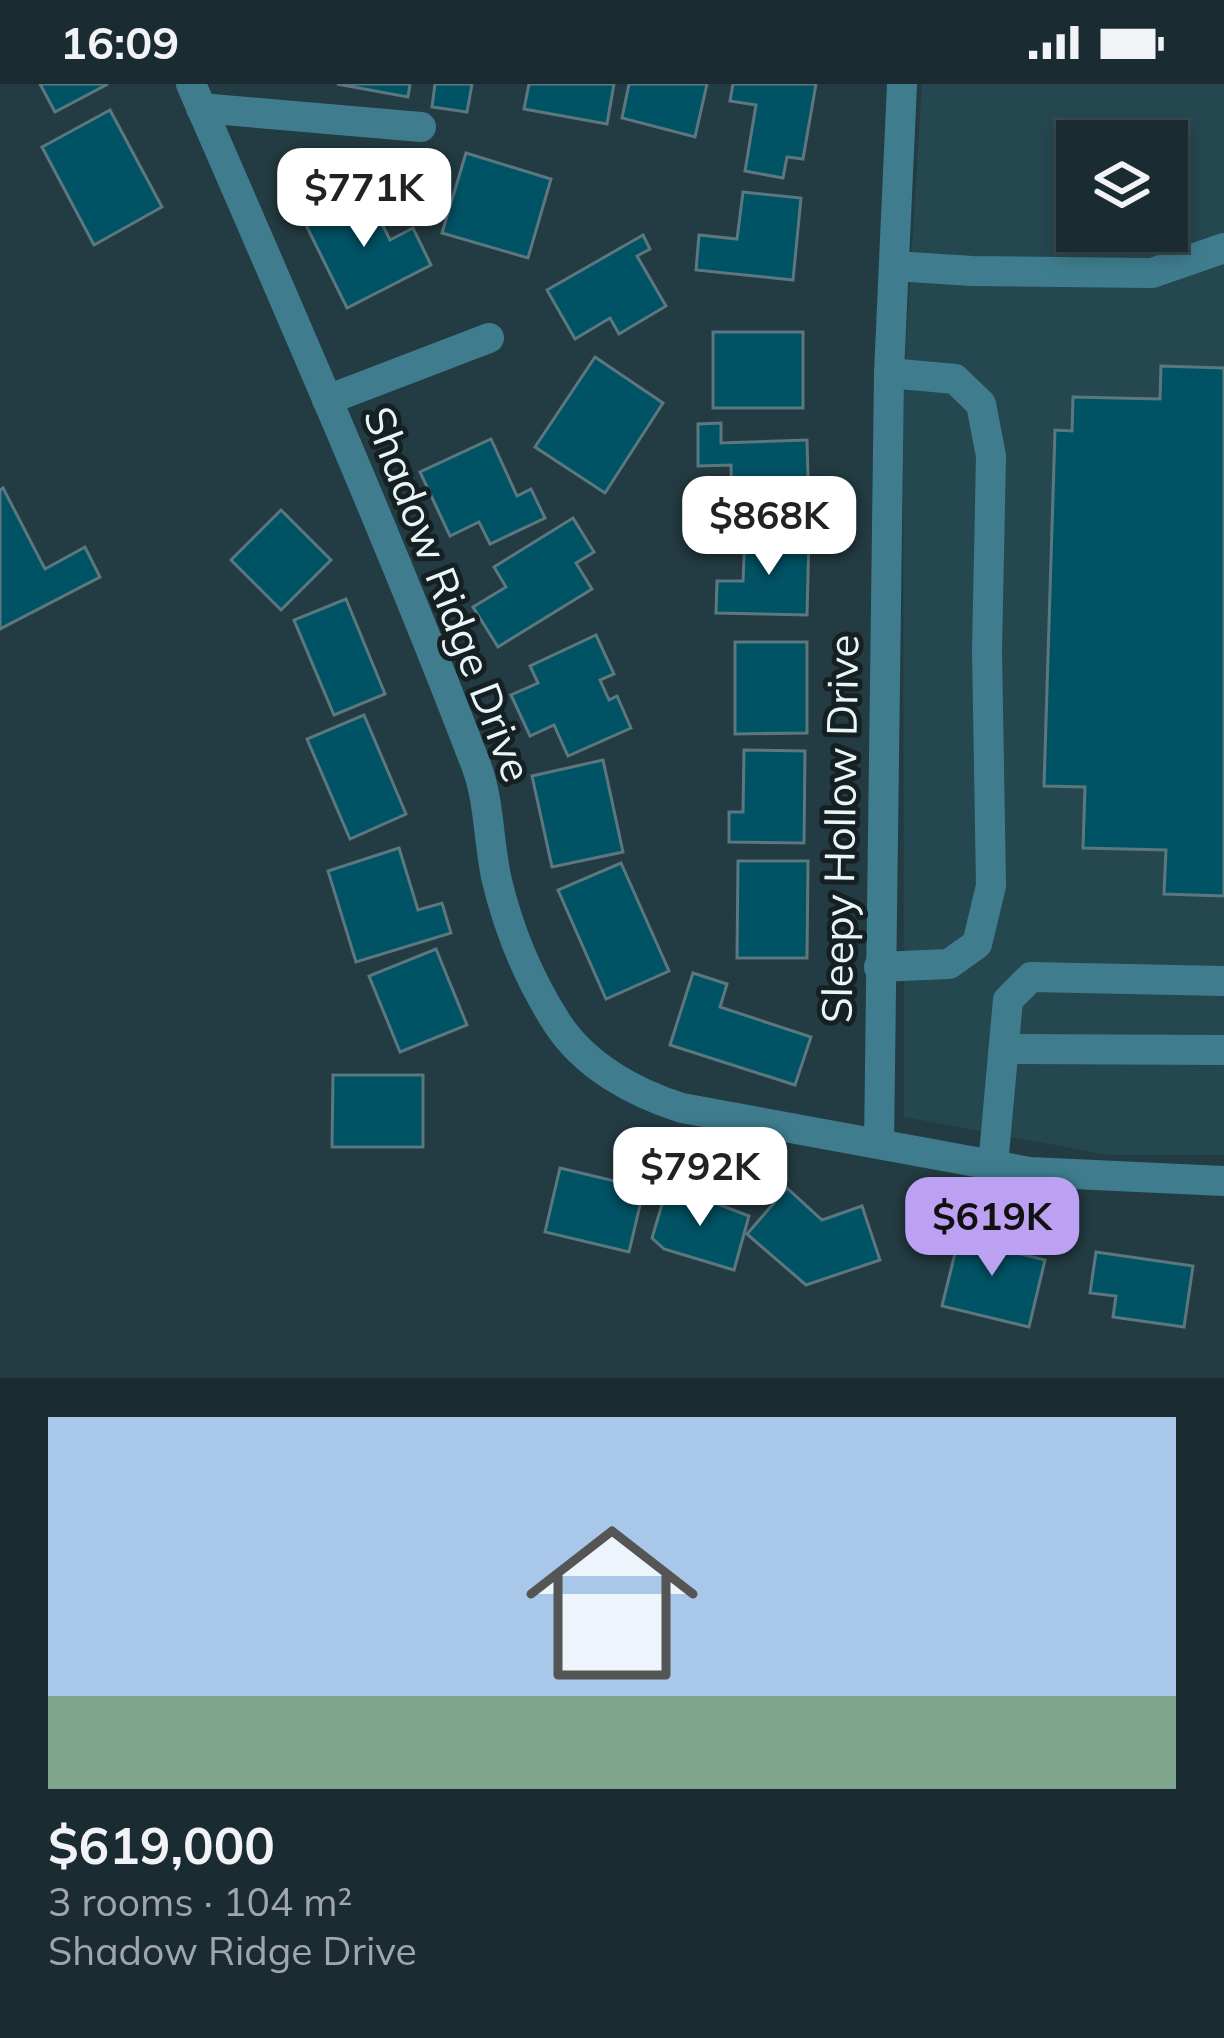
<!DOCTYPE html>
<html lang="en">
<head>
<meta charset="utf-8">
<style>
  body { margin:0; font-family:Mulish,sans-serif; background:#23343a; color:#f1f3f6; height:100vh; display:flex; flex-direction:column; font-size:45px; white-space:nowrap }
  * { box-sizing:border-box; margin:0 }
  p { font-size:39px; color:#9fa7ac }
  .icon { flex:none; width:66px; height:66px; fill:none; stroke:currentColor; stroke-width:2; stroke-linecap:round; stroke-linejoin:round }
  .map { position:relative; height:1294px; overflow:hidden }
  .drawer { display:flex; flex-direction:column; background:#1a2c32; flex:1 }
  .drawer>* { flex:none }
  .fabs { position:absolute; left:1056px; top:36px; display:grid; gap:24px }
  .fabs a { display:grid; place-items:center; width:132px; height:132px; border-radius:0px; background:#1a2c32; box-shadow:0 6px 18px #0003,0 0 0 3px #38484d; font-size:60px }
  .price { position:absolute; translate:-50% -102px; padding:0 27px; border-radius:24px; background:#fff; color:#222; font-size:39px; line-height:78px; filter:drop-shadow(0 3px 6px #0008) }
  .price::after { content:''; position:absolute; left:50%; top:72px; width:36px; height:27px; margin-left:-18px; background:inherit; clip-path:polygon(0 0,100% 0,50% 100%) }
  .price.current { background:#bca0f2; color:#111 }
  ul { padding:0; list-style:none }
  li { display:grid; align-content:center; gap:24px; height:636px; padding:0 48px }
  li+li { border-top:3px solid #38484d }
  li span { display:grid; place-items:center; height:372px; border-radius:0px; color:#555 }
  li>.icon { margin-inline-start:auto }
  span .icon { width:216px; height:216px; fill:#fffc; stroke-width:1 }
  li b { font-size:51px }
  .status { display:flex; justify-content:space-between; align-items:center; height:84px; padding:0 60px; background:#1a2c32; direction:ltr }
  .status svg { height:33px; fill:currentColor }
  .map>svg:first-child { display:block }
  .built { fill:#25474f; fill-rule:evenodd }
  .building { fill:#005365; stroke:#5d777e; stroke-width:3 }
  .lines { fill:none; stroke-linecap:round; stroke-linejoin:round }
  .minor { stroke:#3f7d8e; stroke-width:30 }
  .labels { text-anchor:middle; stroke-width:10; stroke-linejoin:round; paint-order:stroke }
  .street-label { font-size:42px; fill:#e8f6fa; stroke:#162023 }
</style>
</head>
<body>
<div class="status"><b>16:09</b><svg viewBox="0 0 49 12"><path d="M0 12V9h3v3zM5 12V6h3v6zM10 12V3h3v9zM15 12V0h3v12zM26 1h20v11H26zM47 4h2v5h-2z"/></svg></div>
<div class="map">
<svg width="1224" height="1294" viewBox="0 0 1224 1294">
  <rect width="100%" height="100%" fill="#233b42"/>
  <!-- built -->
  <path class="built" d="M922,0h302v1071h-116l-204,-38 -1,-725zM1077,57h90v90h-90z"/>
  <!-- building -->
  <g class="building">
    <polygon points="40,0 108,0 55,28"/>
    <polygon points="337,0 410,0 408,13"/>
    <polygon points="435,0 472,0 467,28 432,23"/>
    <polygon points="529,0 614,0 607,40 524,25"/>
    <polygon points="629,0 707,0 695,53 622,34"/>
    <polygon points="733,0 816,0 803,75 787,73 783,94 745,87 756,21 730,17"/>
    <polygon points="110,26 162,123 94,161 42,63"/>
    <polygon points="466,69 551,95 528,174 442,149"/>
    <polygon points="366,108 390,156 413,144 431,181 347,224 305,139"/>
    <polygon points="743,108 801,114 793,196 696,186 699,151 737,155"/>
    <polygon points="643,151 650,165 637,172 666,222 619,250 610,234 575,255 547,206"/>
    <rect x="713" y="248" width="90" height="76"/>
    <polygon points="595,273 663,319 605,409 535,363"/>
    <polygon points="1161,282 1224,284 1224,812 1164,810 1166,766 1083,764 1085,703 1044,702 1055,346 1072,347 1073,313 1160,315"/>
    <polygon points="721,339 721,359 807,356 809,430 732,433 731,381 698,382 698,340"/>
    <polygon points="491,355 517,412 531,405 545,434 490,460 479,438 450,452 420,388"/>
    <polygon points="3,404 45,485 85,463 100,493 0,545 0,406"/>
    <polygon points="281,426 331,476 281,526 231,476"/>
    <polygon points="573,434 594,468 576,479 592,505 498,563 473,523 506,503 494,483"/>
    <polygon points="745,451 809,452 807,531 716,529 717,497 743,497"/>
    <polygon points="346,515 385,610 334,631 294,536"/>
    <polygon points="596,551 614,590 600,596 609,616 617,612 631,644 568,672 554,641 530,652 511,611 538,599 530,582"/>
    <polygon points="735,558 807,558 807,649 735,650"/>
    <polygon points="364,631 406,730 350,755 307,655"/>
    <polygon points="744,666 805,667 804,759 729,758 729,728 743,728"/>
    <polygon points="603,676 623,768 552,783 532,692"/>
    <polygon points="399,764 418,826 442,819 451,849 356,878 328,787"/>
    <polygon points="738,777 808,777 807,874 737,874"/>
    <polygon points="621,779 669,887 606,915 558,806"/>
    <polygon points="436,865 467,941 400,968 369,892"/>
    <polygon points="693,889 727,900 720,923 811,953 795,1001 670,961"/>
    <polygon points="333,991 423,991 423,1063 332,1063"/>
    <polygon points="560,1084 644,1104 629,1168 545,1148"/>
    <polygon points="676,1104 749,1132 734,1186 664,1165 652,1154 663,1117"/>
    <polygon points="787,1104 822,1136 862,1122 880,1176 806,1201 747,1150"/>
    <polygon points="962,1141 1000,1150 997,1164 1045,1176 1029,1243 942,1222"/>
    <polygon points="1096,1168 1193,1182 1184,1243 1113,1233 1116,1212 1090,1209"/>
  </g>
  <g class="lines">
    <!-- minor -->
    <g class="minor">
      <path d="M191,0c98,226 197,451 285,681 14,37 12,77 21,116 12,50 32,98 60,142 28,43 77,70 125,85l348,64 194,9"/>
      <polyline points="201,24 421,43"/>
      <polyline points="894,182 972,187 1152,189 1224,164"/>
      <polyline points="327,316 489,254"/>
      <polyline points="879,883 949,880 977,860 991,802 987,566 991,372 981,320 955,295 889,289"/>
      <polyline points="1005,965 1224,966"/>
      <polyline points="879,1060 889,289 902,0"/>
      <polyline points="993,1081 1008,916 1031,893 1224,897"/>
    </g>
  </g>
  <g class="labels">
    <!-- street labels -->
    <g class="street-label">
      <text transform="translate(448 510) rotate(69)" y="15">Shadow Ridge Drive</text>
      <text transform="translate(840 745) rotate(-89)" y="15">Sleepy Hollow Drive</text>
    </g>
  </g>
</svg>
<div class="fabs">
<a><svg class="icon" aria-label="layers" viewBox="0 0 24 24"><path d="M12 4l9 5-9 5-9-5zM3 14l9 5 9-5"/></svg></a>
</div>
<b class="price" style="left:364px;top:166px">$771K</b>
<b class="price" style="left:769px;top:494px">$868K</b>
<b class="price" style="left:700px;top:1145px">$792K</b>
<b class="price current" style="left:992px;top:1195px">$619K</b>
</div>
<section class="drawer">
<ul>
<li><span style="background:linear-gradient(#a9c7e8 75%,#7fa58c 0)"><svg class="icon" aria-label="home" viewBox="0 0 24 24"><path d="M3 11l9-7 9 7M6 9v11h12V9"/></svg></span><div><b>$619,000</b><p>3 rooms · 104 m²</p><p>Shadow Ridge Drive</p></div></li>
</ul>
</section>
</body>
</html>
